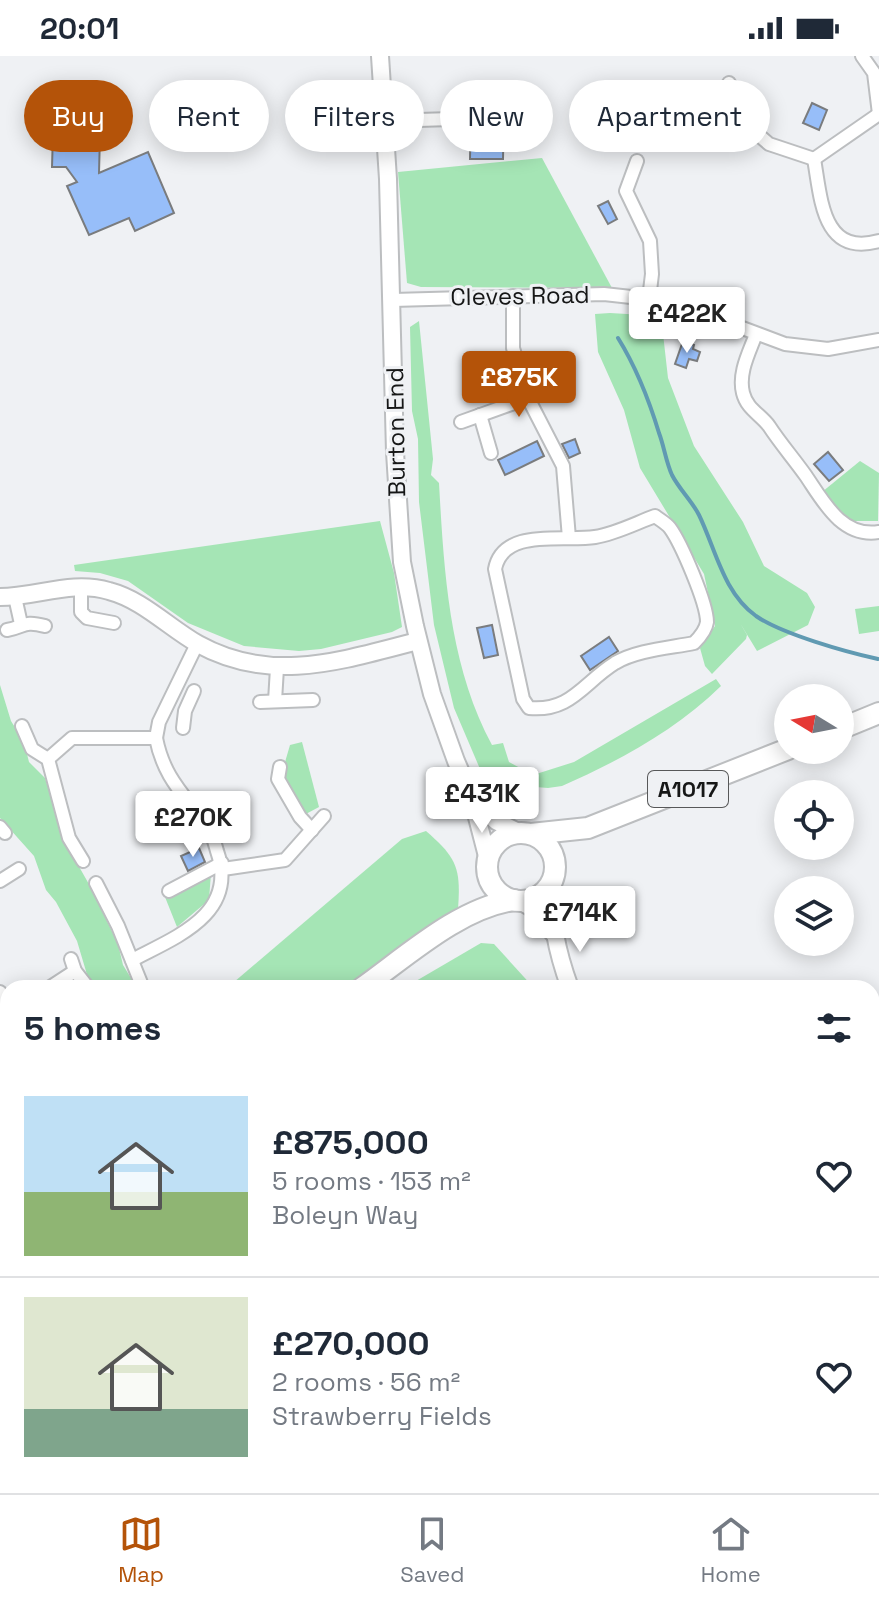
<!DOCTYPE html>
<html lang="en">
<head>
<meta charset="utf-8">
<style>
  body { margin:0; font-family:"Space Grotesk",sans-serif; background:#f6f6f7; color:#1f2937; height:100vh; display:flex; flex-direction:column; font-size:30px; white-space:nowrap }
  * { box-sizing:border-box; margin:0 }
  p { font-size:26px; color:#747a83 }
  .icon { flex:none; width:44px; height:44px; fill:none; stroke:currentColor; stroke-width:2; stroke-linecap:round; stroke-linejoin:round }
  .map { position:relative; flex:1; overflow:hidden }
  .panel { position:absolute; left:0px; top:924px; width:880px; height:514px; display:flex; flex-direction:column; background:#fff; border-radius:24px 24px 0 0; box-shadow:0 4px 20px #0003 }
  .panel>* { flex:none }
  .banner { position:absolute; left:24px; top:24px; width:832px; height:72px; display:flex; gap:16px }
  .needle { width:52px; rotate:280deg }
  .buttons { position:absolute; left:774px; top:628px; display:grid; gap:16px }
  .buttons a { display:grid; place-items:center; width:80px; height:80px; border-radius:50%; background:#fff; box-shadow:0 4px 20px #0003; font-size:40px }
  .price { position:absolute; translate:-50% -68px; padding:0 18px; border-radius:8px; background:#fff; color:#222; font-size:26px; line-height:52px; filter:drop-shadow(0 2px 4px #0008) }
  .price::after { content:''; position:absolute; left:50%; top:48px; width:24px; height:18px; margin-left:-12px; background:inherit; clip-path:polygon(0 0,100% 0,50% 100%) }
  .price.selected { background:#b45309; color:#fff }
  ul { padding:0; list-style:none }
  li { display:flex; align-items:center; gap:24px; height:200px; padding:0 24px }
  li+li { border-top:2px solid #e0e1e3 }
  li span { display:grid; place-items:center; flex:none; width:224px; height:160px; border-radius:0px; color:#555 }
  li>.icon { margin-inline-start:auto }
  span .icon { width:96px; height:96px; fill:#fffc; stroke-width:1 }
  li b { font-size:34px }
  h2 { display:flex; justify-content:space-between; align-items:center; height:96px; padding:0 24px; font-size:34px }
  .chip { padding:0 28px; border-radius:36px; background:#fff; box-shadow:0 4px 20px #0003; font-size:28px; line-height:72px }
  .chip.selected { background:#b45309; color:#fff }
  .status { display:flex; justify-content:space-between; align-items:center; height:56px; padding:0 40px; background:#fff; direction:ltr }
  .status svg { height:22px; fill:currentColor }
  .tabs { display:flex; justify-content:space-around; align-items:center; height:112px; border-top:2px solid #e0e1e3; background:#fff; font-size:22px; color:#747a83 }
  .tabs a { display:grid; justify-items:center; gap:4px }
  .tabs .selected { color:#b45309 }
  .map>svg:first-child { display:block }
  .green { fill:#a5e5b5 }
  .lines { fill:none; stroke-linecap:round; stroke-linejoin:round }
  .stream { stroke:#609ab2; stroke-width:4 }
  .building { fill:#97bef9; stroke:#7a7c7e; stroke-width:2 }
  .minor-casing { stroke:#bcbec0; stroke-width:16 }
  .tertiary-casing { stroke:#bcbec0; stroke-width:20 }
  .primary-casing { stroke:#bcbec0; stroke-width:24 }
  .minor { stroke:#fff; stroke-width:12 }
  .tertiary { stroke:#fff; stroke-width:16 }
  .primary { stroke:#fff; stroke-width:20 }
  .labels { text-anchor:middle; stroke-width:6; stroke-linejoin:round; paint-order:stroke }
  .shield { fill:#eff1f4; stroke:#575859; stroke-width:2 }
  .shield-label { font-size:22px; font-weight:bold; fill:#161717 }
  .street-label { font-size:24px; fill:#161717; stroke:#eff1f4 }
</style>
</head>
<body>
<div class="status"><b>20:01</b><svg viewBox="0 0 49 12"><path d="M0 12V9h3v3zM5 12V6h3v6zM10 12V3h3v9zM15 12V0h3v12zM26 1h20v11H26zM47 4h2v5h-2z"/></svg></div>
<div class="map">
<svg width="879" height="1437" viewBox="0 0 879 1437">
  <rect width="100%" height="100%" fill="#eff1f4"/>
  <!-- green -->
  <g class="green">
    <polygon points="542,102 612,232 421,231 407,227 398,116"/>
    <polygon points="610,257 661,260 668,322 694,390 743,466 764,510 807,537 815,551 808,569 757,595 740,567 747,579 746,583 712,618 705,610 700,592 715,570 704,518 640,412 624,354 598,296 595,258"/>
    <path d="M419,265l14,138 -2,16 8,8c5,89 10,182 53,262l11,-2 6,19 24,13 41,-13 142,-83 5,7c-45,44 -102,75 -159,100l-14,2 -62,-5 -32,-75 -20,-83 -15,-123 -1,-63 -6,-28 -2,-84z"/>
    <polygon points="860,405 879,417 878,465 851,465 822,436"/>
    <polygon points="380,465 394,517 402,571 392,576 321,593 299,595 244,590 188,567 128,525 100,517 75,515 74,509"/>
    <polygon points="879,550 879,575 859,578 855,553"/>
    <polygon points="0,629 11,665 24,686 29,706 45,722 65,786 90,830 118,888 123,909 137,932 91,932 77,885 56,846 46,834 34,800 0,762"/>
    <polygon points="302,686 319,751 304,759 281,720 290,689"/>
    <path d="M426,775c31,27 35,37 32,78l-111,79h-120l175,-149z"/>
    <polygon points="211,817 209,844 177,871 165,841"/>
    <polygon points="481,887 494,888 534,932 404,932"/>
    <polygon points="8,1056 8,1166 0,1172 0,1061 3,1062"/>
    <polygon points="879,1319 879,1437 831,1437 828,1430 872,1430 872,1324"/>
  </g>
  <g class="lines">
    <!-- stream -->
    <path class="stream" d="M618,282c18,29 31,62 41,95 5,13 7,29 13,42 7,14 20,26 27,40 17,35 24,77 57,101 26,18 90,36 122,43"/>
  </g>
  <!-- building -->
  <g class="building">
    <polygon points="812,47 827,54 819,74 803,67"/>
    <polygon points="471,50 504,51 503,103 470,103"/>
    <polygon points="53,77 100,79 99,117 148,96 174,157 135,175 129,162 89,179 67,130 77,126 66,111 52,111"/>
    <polygon points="608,145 617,163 608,168 598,150"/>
    <polygon points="683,285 694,289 693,293 700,296 697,305 689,303 686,312 675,308"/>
    <polygon points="575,383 580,397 569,402 562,388"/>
    <polygon points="537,385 544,400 505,419 498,404"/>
    <polygon points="828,396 843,414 829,425 814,408"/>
    <polygon points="492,569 498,599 484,602 477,572"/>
    <polygon points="609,581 618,595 590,614 581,600"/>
    <polygon points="199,792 205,806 188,815 181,800"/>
  </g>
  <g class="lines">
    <defs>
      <g id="minor">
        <polyline points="862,0 874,17 879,58"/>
        <polyline points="729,27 747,69 769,88 814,103 879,58"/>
        <polyline points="384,65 452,63"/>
        <path d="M814,103c7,39 8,98 65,82"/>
        <polyline points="637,105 626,135 650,185 652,218 649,243"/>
        <polyline points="513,240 513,292 528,342 563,410 569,482"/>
        <polyline points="393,244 604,238 649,243 697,255 785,288 828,293 879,284"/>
        <path d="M756,278c-7,19 -18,39 -13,59 4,16 17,21 26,33 11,17 25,33 37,50 17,25 36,62 73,56"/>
        <polyline points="480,359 491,397"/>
        <polyline points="461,366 528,342"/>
        <path d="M655,460c5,4 11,7 15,12 11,15 37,75 37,94 -1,8 -7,15 -13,21 -25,5 -57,7 -79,20 -32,20 -44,49 -86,45l-6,-9 -28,-130c8,-42 69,-27 100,-32 20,-3 41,-14 60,-21z"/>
        <polyline points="81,531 81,556 87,562 114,567"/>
        <polyline points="15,541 21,568"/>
        <path d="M7,574c18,-3 16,-10 38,-4"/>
        <polyline points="275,645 277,612"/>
        <polyline points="260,646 313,644"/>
        <polyline points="22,670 32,693 48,703 69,782 83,805"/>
        <polyline points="183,672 185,655 194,635"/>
        <polyline points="48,703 72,682 156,682 159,666 197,588"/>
        <polyline points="280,711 278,723 300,761 312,774"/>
        <polyline points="0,771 5,777"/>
        <polyline points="223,813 285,804 324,760"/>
        <polyline points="0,825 19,813"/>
        <polyline points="96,827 118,870 143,932"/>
        <polyline points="169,835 222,807"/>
        <polyline points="71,903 75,915 86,929"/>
        <path d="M132,904c44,-23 107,-46 85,-109 -2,-7 -4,-16 -9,-23 -23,-33 -44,-49 -52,-90"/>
        <polyline points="49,932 75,915"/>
        <polyline points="0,936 5,947 8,947"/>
      </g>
      <g id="tertiary">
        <polyline points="380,0 388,123 395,396 402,506 415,570 432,638 456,705 472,742 488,804"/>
        <path d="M0,541c37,0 71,-17 109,-6 34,9 59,36 89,53 74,41 145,16 220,-3"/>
        <polyline points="476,746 496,765 520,777"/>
        <path d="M553,822c-4,39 4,74 17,110"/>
        <polyline points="520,845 532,852 553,877"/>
        <polyline points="808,1430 811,1437"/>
      </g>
      <g id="primary">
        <polyline points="840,673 879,657"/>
        <circle cx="521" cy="811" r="34"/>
        <polyline points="531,778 588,772 788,693"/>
        <path d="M362,932c45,-32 97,-80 152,-88"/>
        <polyline points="0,1184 8,1179"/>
      </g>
    </defs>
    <!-- minor casing -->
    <use href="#minor" class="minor-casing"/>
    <!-- tertiary casing -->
    <use href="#tertiary" class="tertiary-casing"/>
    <!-- primary casing -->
    <use href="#primary" class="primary-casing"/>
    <!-- minor -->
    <use href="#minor" class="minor"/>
    <!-- tertiary -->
    <use href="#tertiary" class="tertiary"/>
    <!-- primary -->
    <use href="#primary" class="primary"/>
  </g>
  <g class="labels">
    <!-- shield labels -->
    <rect class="shield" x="648" y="715" width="80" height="36" rx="6"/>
    <g class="shield-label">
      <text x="688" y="741">A1017</text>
    </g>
    <!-- street labels -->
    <g class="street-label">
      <text transform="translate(520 240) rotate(-1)" y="8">Cleves Road</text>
      <text transform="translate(396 376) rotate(-91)" y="8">Burton End</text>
    </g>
  </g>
</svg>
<div class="buttons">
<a><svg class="needle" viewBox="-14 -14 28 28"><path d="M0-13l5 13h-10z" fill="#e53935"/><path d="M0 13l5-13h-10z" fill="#747a83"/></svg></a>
<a><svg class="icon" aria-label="locate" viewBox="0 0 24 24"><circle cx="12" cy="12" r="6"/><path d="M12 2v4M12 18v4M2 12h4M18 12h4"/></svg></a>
<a><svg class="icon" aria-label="layers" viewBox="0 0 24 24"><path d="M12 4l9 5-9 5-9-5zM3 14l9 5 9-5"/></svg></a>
</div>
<b class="price" style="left:687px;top:299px">£422K</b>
<b class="price selected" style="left:519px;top:363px">£875K</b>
<b class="price" style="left:482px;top:779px">£431K</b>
<b class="price" style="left:193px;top:803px">£270K</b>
<b class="price" style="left:580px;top:898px">£714K</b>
<div class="banner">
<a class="chip selected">Buy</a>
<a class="chip">Rent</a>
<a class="chip">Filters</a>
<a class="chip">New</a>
<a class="chip">Apartment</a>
</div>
<section class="panel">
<h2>5 homes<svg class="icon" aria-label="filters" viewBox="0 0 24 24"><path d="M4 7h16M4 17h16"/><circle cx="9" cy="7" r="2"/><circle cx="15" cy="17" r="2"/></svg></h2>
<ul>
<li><span style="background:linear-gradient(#bfe0f5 60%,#8fb573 0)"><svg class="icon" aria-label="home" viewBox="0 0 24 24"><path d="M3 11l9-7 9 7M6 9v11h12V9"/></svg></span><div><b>£875,000</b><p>5 rooms · 153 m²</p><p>Boleyn Way</p></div><svg class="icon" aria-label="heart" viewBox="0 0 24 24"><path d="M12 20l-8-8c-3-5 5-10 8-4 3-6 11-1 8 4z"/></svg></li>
<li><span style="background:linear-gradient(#dfe7d0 70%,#7fa58c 0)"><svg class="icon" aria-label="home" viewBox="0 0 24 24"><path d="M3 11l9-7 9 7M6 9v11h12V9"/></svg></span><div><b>£270,000</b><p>2 rooms · 56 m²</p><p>Strawberry Fields</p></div><svg class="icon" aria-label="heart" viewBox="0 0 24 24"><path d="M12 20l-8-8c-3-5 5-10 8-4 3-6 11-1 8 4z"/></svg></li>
</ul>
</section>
</div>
<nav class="tabs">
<a class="selected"><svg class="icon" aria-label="map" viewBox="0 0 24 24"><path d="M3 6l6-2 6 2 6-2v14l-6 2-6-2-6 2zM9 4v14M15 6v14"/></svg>Map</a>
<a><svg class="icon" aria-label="saved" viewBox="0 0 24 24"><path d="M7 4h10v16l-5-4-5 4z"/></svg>Saved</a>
<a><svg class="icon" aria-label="home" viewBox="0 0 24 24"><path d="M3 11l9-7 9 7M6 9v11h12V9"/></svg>Home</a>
</nav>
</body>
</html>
